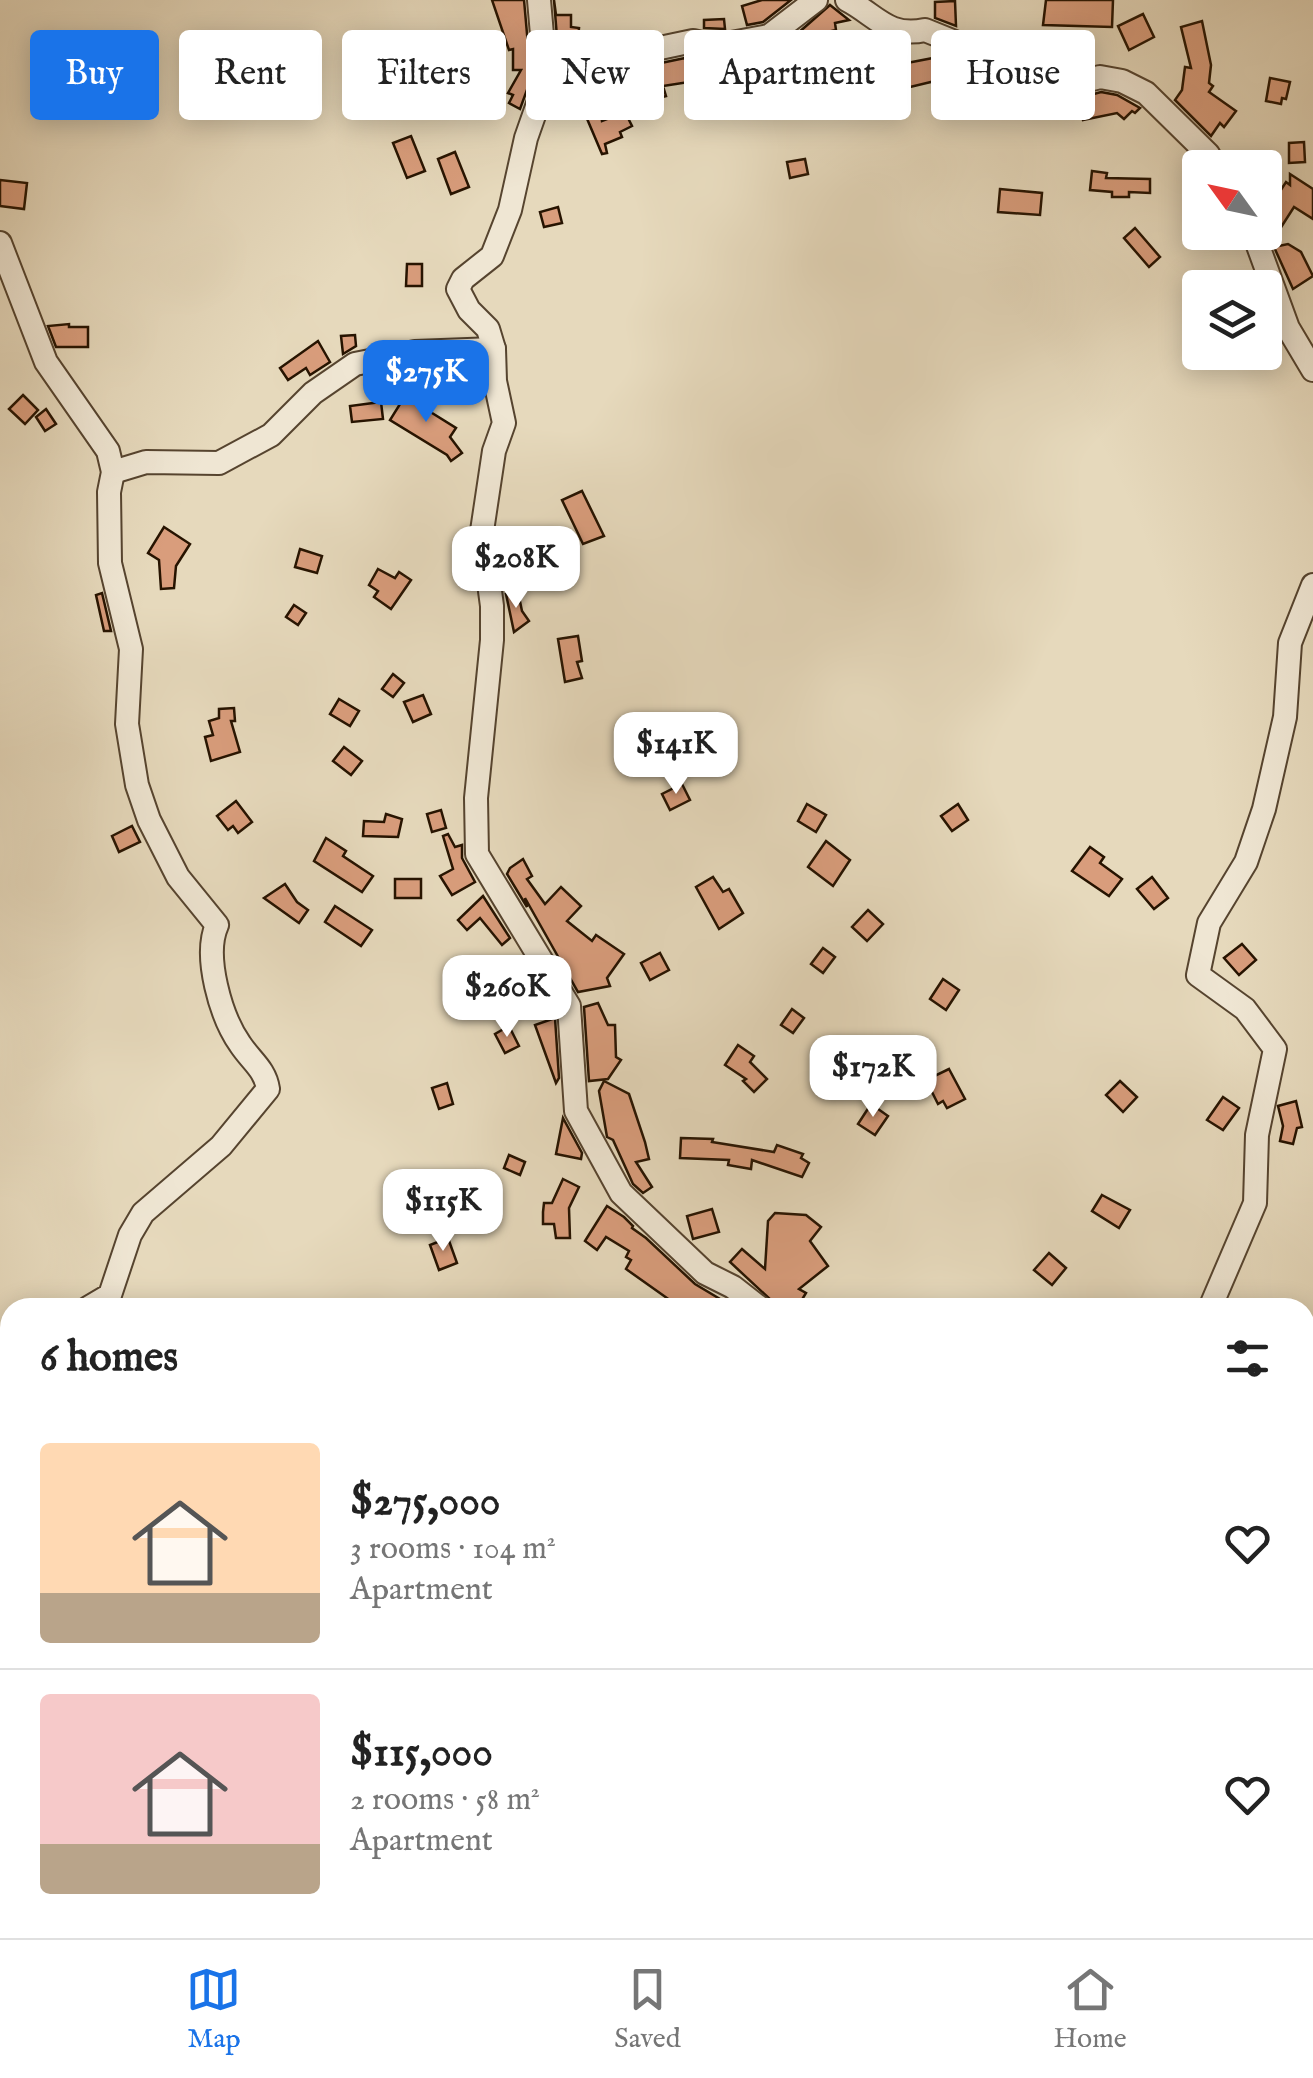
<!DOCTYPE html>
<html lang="en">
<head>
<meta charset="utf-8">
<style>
  body { margin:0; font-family:"IM FELL English",serif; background:#f6f6f6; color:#222; height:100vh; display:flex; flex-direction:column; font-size:38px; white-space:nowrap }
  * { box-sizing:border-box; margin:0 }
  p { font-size:32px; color:#767676 }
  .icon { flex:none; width:55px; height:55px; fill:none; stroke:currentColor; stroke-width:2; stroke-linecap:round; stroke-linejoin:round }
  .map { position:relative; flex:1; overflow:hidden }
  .drawer { position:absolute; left:0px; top:1298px; width:1315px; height:642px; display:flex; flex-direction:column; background:#fff; border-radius:30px 30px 0 0; box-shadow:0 5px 25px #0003 }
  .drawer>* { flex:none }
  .guide { position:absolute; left:30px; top:30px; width:1255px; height:90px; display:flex; gap:20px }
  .needle { width:65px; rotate:303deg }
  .buttons { position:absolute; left:1182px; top:150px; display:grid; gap:20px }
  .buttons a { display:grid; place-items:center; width:100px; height:100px; border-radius:10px; background:#fff; box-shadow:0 5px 25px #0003; font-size:50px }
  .price { position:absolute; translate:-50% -85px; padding:0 22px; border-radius:20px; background:#fff; color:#222; font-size:32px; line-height:65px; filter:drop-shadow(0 2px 5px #0008) }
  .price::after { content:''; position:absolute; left:50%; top:60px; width:30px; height:22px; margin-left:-15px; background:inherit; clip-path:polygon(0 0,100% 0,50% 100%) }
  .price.on { background:#1a73e8; color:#fff }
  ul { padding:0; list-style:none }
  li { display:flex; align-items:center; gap:30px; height:250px; padding:0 40px }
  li+li { border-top:2px solid #e0e0e0 }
  li span { display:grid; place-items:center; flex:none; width:280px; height:200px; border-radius:10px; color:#555 }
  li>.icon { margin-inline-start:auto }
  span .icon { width:120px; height:120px; fill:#fffc; stroke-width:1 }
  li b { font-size:42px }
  h2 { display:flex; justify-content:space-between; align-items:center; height:120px; padding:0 40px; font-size:42px }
  .pill { padding:0 35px; border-radius:10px; background:#fff; box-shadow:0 5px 25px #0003; font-size:35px; line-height:90px }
  .pill.on { background:#1a73e8; color:#fff }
  .dock { display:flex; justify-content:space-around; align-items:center; height:140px; border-top:2px solid #e0e0e0; background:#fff; font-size:28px; color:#767676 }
  .dock a { display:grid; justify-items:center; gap:5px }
  .dock .on { color:#1a73e8 }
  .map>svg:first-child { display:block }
  .building { fill:#d99d7c; stroke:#261300; stroke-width:2.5 }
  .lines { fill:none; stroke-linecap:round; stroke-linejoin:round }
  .minor-casing { stroke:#56442f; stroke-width:26 }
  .minor { stroke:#efe6d3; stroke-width:22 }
</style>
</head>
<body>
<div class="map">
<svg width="1313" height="1938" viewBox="0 0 1313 1938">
  <rect width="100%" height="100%" fill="#e6d9bc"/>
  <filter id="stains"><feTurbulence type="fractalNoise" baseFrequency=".002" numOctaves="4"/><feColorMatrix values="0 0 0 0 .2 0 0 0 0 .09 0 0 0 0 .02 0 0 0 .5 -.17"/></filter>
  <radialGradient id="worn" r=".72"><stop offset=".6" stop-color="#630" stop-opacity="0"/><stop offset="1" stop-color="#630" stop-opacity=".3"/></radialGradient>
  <!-- building -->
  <g class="building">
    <polygon points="492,0 524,0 531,79 520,109 509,103 513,95 508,93 521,70 513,70 513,49 509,50"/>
    <polygon points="554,0 556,15 571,15 571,27 579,28 578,39 618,33 619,39 642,36 585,48 559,62"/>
    <polygon points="762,0 791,0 763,22 747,25 742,6"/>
    <polygon points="1046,0 1113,0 1112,27 1043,25"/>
    <polygon points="955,1 956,26 935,18 935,2"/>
    <polygon points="830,5 849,20 835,23 836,30 789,41"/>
    <polygon points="1143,14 1154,37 1129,50 1118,26"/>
    <polygon points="724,19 725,29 704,28 704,20"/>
    <polygon points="1202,21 1211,65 1209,83 1213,86 1209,92 1236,111 1224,127 1220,123 1211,136 1175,100 1182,90 1185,67 1191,68 1181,27"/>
    <polygon points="1062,47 1081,50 1078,67 1058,66"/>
    <polygon points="685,58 689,82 663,86 666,96 636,104 631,84 598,91 602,121 625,112 632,126 620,132 622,137 605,144 607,153 602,154 574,88 594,77"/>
    <polygon points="933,58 939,80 906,88 905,81 890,85 886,67"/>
    <polygon points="962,61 983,70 974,87 954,76"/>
    <polygon points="1270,78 1290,82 1286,99 1282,98 1281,104 1266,101"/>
    <polygon points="780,84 786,109 762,115 756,90"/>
    <polygon points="1101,92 1117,95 1140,108 1135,113 1132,111 1124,119 1117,113 1083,120 1080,106 1083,105 1083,97"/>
    <polygon points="411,136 425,171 407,178 393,143"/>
    <polygon points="1304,142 1305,162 1289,163 1289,143"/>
    <polygon points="455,152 469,187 451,194 438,159"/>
    <polygon points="805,159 808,174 790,178 787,162"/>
    <polygon points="1092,171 1107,173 1106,178 1150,179 1150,193 1129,192 1129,197 1112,197 1112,192 1090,190"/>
    <polygon points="1290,174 1313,189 1313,219 1294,207 1278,232 1265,224 1265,203 1272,193 1277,196 1286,182 1290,185"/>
    <polygon points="0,180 27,183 24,209 0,206"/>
    <polygon points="1000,189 1042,193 1040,215 998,212"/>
    <polygon points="558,207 562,223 544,227 540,212"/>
    <polygon points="1135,228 1160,257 1149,267 1124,238"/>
    <polygon points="1288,244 1301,252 1313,276 1293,289 1274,247"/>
    <polygon points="407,264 422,264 422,286 406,286"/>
    <polygon points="69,324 69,327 88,327 88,347 56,347 48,326"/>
    <polygon points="355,335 356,346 343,354 341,336"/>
    <polygon points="318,341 330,362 310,375 306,368 288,380 280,368"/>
    <polygon points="410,388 422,395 416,403 456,428 450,437 462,453 451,461 447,455 390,420"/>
    <polygon points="23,395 38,410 25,424 9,409"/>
    <polygon points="381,402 383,419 352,422 350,406"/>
    <polygon points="46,409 56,424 45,431 36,417"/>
    <polygon points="582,491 604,536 583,544 562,500"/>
    <polygon points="164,527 190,544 176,566 174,588 161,589 159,560 148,553"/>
    <polygon points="300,549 322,556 317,573 295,567"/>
    <polygon points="378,569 395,578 399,572 411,580 391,609 374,597 378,591 369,585"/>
    <polygon points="518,592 522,611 529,621 514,632 506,594"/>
    <polygon points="102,593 111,631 104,631 96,595"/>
    <polygon points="294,605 306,613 298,625 286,617"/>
    <polygon points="578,636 582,661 577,662 582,678 565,682 558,639"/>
    <polygon points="393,674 404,683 393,697 382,689"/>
    <polygon points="423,695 431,714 413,722 404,702"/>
    <polygon points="339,699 359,711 350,726 330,714"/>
    <polygon points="234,708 235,721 231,721 240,752 211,761 205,737 213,735 209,721 219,718 219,709"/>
    <polygon points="344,747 362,761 351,775 333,761"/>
    <polygon points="682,784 690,800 670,810 662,794"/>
    <polygon points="236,801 252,822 238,833 233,826 228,830 217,816"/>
    <polygon points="807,804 826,815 816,832 798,821"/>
    <polygon points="958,804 968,820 952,831 941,816"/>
    <polygon points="441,810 446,828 432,832 427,814"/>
    <polygon points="386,814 402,819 398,837 363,836 364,821 384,822"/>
    <polygon points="132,826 140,842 119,852 112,836"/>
    <polygon points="448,834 455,847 462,845 462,858 475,882 452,895 440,876 453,869 443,836"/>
    <polygon points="326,838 346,851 343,856 373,876 362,892 314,861"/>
    <polygon points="826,841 850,860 833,886 808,867"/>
    <polygon points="1090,847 1104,857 1100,863 1122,879 1109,896 1072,871"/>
    <polygon points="523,859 532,876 527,879 545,904 561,887 581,906 567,921 592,941 596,935 624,954 607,978 610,986 578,992 525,898 527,907 507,874 510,868"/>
    <polygon points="713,877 723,892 729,889 743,913 719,929 696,887"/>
    <polygon points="1152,877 1168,898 1154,909 1137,889"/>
    <rect x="395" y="879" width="26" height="19"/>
    <polygon points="285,884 297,902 308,910 299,923 264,898"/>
    <polygon points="483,896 510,938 502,945 480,918 467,930 458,920"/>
    <polygon points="335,906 372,930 361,946 325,922"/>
    <polygon points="868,910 883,924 867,941 852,927"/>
    <polygon points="1242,944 1256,960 1239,975 1224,958"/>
    <polygon points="823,948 835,957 823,973 811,964"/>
    <polygon points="660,953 669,970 650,980 641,963"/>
    <polygon points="534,977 544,999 495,1005 493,983"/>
    <polygon points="943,979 959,990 946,1010 930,999"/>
    <polygon points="598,1003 608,1025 615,1025 616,1057 621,1060 608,1079 589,1081 584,1007"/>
    <polygon points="792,1009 804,1018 793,1033 781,1025"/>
    <polygon points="555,1018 559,1078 556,1083 535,1025"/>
    <polygon points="509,1026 519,1046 505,1053 495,1034"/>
    <polygon points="738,1045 754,1056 750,1062 767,1079 754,1092 743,1081 746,1079 725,1065"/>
    <polygon points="949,1069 965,1099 947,1108 943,1101 938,1104 926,1080"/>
    <polygon points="604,1081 629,1094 645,1142 649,1159 636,1162 652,1187 643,1193 633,1184 613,1140 607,1137 599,1091"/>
    <polygon points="1120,1081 1137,1097 1123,1112 1106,1095"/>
    <polygon points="447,1083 453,1104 439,1109 432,1088"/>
    <polygon points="1223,1097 1239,1108 1223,1130 1207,1120"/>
    <polygon points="1296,1101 1302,1127 1297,1128 1293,1144 1280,1141 1283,1126 1278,1106"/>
    <polygon points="871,1104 888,1116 875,1135 858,1124"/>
    <polygon points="563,1118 582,1153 581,1159 556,1154"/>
    <polygon points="681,1138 713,1139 712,1142 774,1152 777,1145 803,1154 801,1158 809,1163 802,1177 752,1160 751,1169 728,1165 729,1160 680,1158"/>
    <polygon points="509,1155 525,1162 520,1175 504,1168"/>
    <polygon points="563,1179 579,1187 569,1208 570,1238 556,1238 554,1224 543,1224 543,1212 544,1203 552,1203"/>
    <polygon points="1102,1195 1130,1210 1119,1228 1092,1211"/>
    <polygon points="607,1206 624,1217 633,1226 632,1228 646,1238 695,1284 735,1308 681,1308 626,1269 631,1260 626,1257 629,1251 606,1237 597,1250 585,1241"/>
    <polygon points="712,1209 719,1232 693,1239 687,1216"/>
    <polygon points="775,1213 806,1215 821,1227 810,1241 828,1266 799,1289 806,1293 797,1308 783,1308 773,1302 730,1262 742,1249 765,1269 768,1221"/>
    <polygon points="448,1238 457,1263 439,1270 430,1245"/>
    <polygon points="1049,1253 1066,1268 1052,1285 1034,1270"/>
  </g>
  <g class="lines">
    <defs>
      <g id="minor">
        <polyline points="539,0 546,81 526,138 510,210 492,256 463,279 458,289 469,310 488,329 494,349 495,381 504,423 494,451 482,531 492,606 492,640 476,798 477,854 569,1006 576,1111 621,1193 705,1273 733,1287 760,1308"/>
        <path d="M847,0c29,15 41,38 78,30l124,50 24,4 27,-7 22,4 24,12 62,61 8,14"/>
        <polyline points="542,91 553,82 589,63 693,41 715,46 769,36 816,0"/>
        <polyline points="1253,232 1288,328 1313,370"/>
        <path d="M0,243l46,119 62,89 5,21 -4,20 1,71 21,86 -4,75 10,61 12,35 29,57 39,48c-14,31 4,92 23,119 11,17 25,25 28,45l-47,57 -78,67 -13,22 -20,60 -22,13"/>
        <polyline points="113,472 146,462 219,463 271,435 313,393 355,364 415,352 494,349"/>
        <polyline points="1210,1308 1255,1203 1257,1135 1275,1049 1245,1009 1198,975 1209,923 1246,862 1264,809 1285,717 1290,643 1313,585"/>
        <polyline points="0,1473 10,1455"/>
        <path d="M0,1652c8,19 10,38 0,56"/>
        <polyline points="0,1808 10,1816"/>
        <polyline points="1092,1930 1092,1938"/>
        <polyline points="118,1938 120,1930"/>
        <polyline points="711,1938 713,1930"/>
      </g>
    </defs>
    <!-- minor casing -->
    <use href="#minor" class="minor-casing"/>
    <!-- minor -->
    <use href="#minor" class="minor"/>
  </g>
  <rect width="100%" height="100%" filter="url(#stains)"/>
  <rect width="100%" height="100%" fill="url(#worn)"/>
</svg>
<div class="buttons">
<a><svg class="needle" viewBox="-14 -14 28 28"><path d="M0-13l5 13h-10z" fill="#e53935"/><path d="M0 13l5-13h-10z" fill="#767676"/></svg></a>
<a><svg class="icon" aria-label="layers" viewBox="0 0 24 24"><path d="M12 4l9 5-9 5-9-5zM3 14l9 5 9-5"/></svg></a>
</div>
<b class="price on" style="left:426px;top:425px">$275K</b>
<b class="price" style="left:516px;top:611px">$208K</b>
<b class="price" style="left:676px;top:797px">$141K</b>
<b class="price" style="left:507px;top:1040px">$260K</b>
<b class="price" style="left:873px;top:1120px">$172K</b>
<b class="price" style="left:443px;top:1254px">$115K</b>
<div class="guide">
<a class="pill on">Buy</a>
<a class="pill">Rent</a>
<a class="pill">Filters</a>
<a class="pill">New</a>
<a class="pill">Apartment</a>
<a class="pill">House</a>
</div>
<section class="drawer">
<h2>6 homes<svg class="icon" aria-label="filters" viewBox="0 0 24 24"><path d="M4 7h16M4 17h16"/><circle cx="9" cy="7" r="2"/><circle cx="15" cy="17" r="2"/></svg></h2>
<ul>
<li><span style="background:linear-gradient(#ffd9b3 75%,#b9a48a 0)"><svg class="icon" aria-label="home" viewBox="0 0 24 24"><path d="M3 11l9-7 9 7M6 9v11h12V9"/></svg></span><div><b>$275,000</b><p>3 rooms · 104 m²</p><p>Apartment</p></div><svg class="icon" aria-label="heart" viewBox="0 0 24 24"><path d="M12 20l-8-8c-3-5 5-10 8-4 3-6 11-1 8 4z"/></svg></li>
<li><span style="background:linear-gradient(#f6c9c9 75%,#b9a48a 0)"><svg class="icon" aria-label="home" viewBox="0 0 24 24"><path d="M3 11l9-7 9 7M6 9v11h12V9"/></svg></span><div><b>$115,000</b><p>2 rooms · 58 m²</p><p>Apartment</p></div><svg class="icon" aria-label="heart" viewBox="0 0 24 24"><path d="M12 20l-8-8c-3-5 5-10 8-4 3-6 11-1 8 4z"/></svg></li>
</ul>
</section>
</div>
<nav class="dock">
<a class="on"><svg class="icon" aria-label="map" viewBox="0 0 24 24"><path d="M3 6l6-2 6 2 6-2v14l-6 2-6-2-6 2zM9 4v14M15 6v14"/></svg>Map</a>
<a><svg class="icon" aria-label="saved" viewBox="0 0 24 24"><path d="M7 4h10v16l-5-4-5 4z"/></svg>Saved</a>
<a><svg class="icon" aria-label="home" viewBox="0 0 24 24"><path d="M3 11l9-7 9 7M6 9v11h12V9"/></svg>Home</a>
</nav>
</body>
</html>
